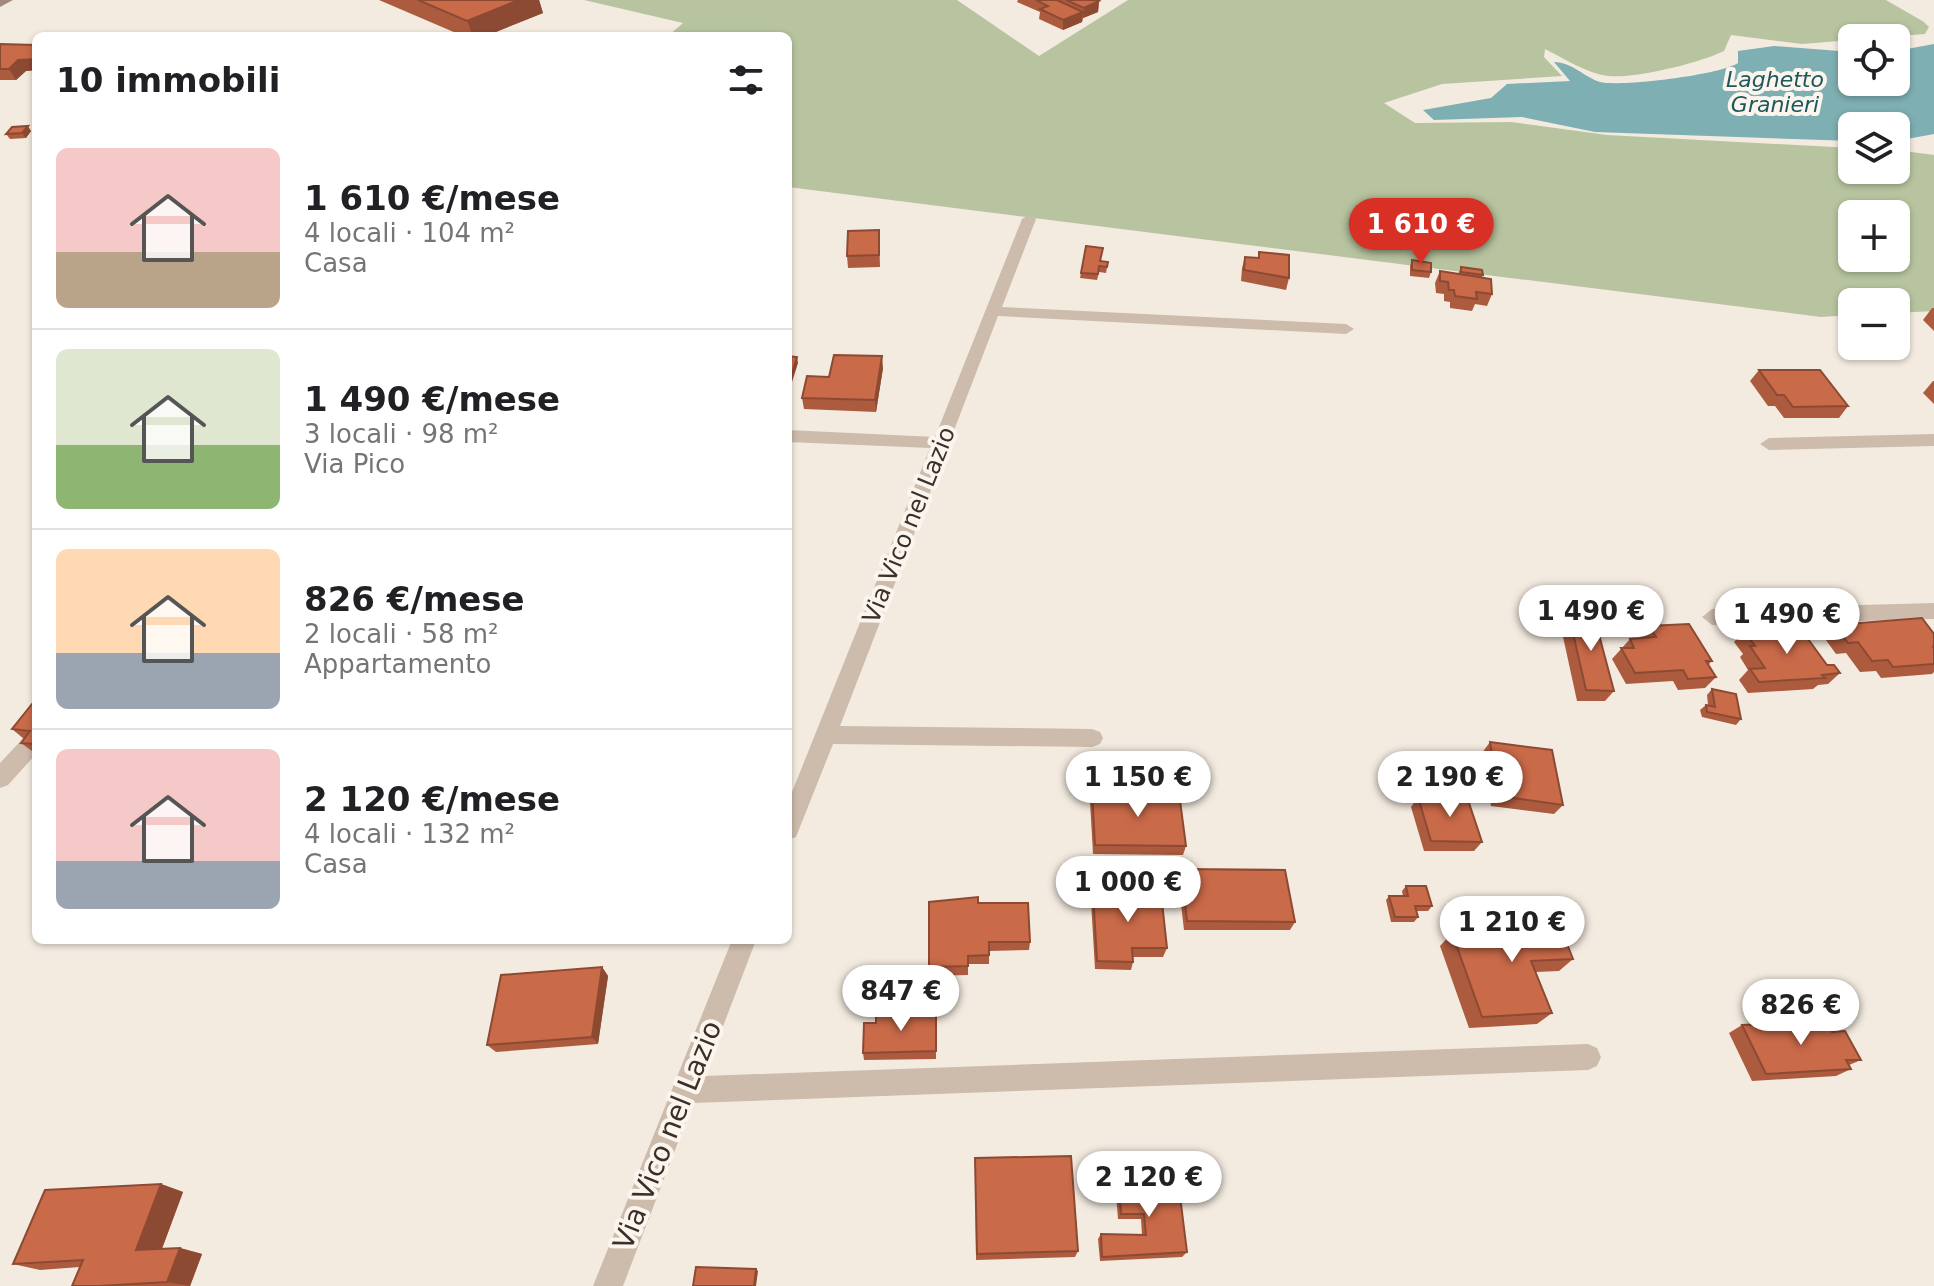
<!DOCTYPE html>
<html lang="it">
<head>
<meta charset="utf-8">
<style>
  body { margin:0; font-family:"DejaVu Sans",sans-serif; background:#f6f6f6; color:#202124; height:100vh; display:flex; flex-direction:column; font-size:30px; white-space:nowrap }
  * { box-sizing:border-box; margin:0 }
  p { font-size:26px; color:#757577 }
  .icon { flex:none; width:44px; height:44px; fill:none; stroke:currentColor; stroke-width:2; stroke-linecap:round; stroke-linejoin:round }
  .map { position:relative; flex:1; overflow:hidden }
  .sheet { position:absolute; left:32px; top:32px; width:760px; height:912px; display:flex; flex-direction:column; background:#fff; border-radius:12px; box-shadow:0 2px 6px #0004 }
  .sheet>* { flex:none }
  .fabs { position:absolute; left:1838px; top:24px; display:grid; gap:16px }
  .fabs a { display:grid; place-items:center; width:72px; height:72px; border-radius:12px; background:#fff; box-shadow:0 2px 6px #0004; font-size:40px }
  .price { position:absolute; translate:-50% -68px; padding:0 18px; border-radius:28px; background:#fff; color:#222; font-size:26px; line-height:52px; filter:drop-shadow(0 2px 4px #0008) }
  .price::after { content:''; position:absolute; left:50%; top:48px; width:24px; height:18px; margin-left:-12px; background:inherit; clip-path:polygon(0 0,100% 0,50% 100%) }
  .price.current { background:#d93025; color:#fff }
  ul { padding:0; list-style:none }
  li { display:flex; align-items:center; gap:24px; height:200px; padding:0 24px }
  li+li { border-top:2px solid #e0e0e0 }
  li span { display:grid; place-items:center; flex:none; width:224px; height:160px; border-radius:12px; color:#555 }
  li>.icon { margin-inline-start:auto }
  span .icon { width:96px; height:96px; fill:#fffc; stroke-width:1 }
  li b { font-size:34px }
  h2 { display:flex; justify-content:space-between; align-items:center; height:96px; padding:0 24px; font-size:34px }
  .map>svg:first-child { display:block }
  .green { fill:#b7c49f; fill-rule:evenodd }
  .water { fill:#7eafb2 }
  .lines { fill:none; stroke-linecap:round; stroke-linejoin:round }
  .street { fill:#cdbbab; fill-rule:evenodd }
  .secondary { fill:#a18a7c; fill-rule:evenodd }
  .wall { fill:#ad5b3f }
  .shaded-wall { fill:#8d4a33 }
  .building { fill:#c96a49; stroke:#8d4a33; stroke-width:2 }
  .labels { text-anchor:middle; stroke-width:8; stroke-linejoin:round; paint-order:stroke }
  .far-water-label { font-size:22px; font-style:italic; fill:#1e585d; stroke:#fbf5ed }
  .street-label { font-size:24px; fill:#3a302a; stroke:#fbf5ed }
  .near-street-label { font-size:28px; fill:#3a302a; stroke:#fbf5ed }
</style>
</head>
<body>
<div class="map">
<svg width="1934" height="1286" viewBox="0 0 1934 1286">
  <rect width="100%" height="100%" fill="#f4ebe0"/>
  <!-- green -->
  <path class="green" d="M584,0h373l82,56 89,-56h758l38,22 5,5 -4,7 -123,10 -71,-9 -7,16c-24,12 -90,28 -116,25 -22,-3 -43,-17 -63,-27l-1,8 18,19 -120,8 -58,19 31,20 96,-1 96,13 245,13v22h44v-20l38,5v156l-38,2v-11h-44v13l-31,2 -1033,-130v-151h-120l15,-13zM1852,214h44v44h-44z"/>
  <!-- water -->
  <path class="water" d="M1934,44v90l-38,7v-15h-44v15l-257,-9 -73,-15 -88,3 -11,-10 68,-12 16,-14 63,-3 -16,-19c18,0 30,15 46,20 21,5 120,-7 138,-19v-12l36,-5 78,6v30h44v-31z"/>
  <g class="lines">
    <!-- street -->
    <g class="street">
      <polygon points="1029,215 1036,219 1002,307 1346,324 1354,329 1346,334 998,316 840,726 1092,729 1100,732 1103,738 1100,744 1092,747 833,744 796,837 788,840 788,802 930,448 788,442 788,430 935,437 1022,219"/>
      <polygon points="1934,434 1934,446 1769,450 1760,444 1769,438"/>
      <polygon points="1934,603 1934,619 1712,625 1702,617 1712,609"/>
      <polygon points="36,730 36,754 8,785 0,788 0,763 28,733"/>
      <polygon points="732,940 756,940 704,1076 1588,1044 1597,1048 1601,1057 1597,1066 1588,1070 693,1103 623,1286 593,1286"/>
    </g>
    <!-- secondary -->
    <polygon class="secondary" points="0,0 13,0 0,7"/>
  </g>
  <!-- wall -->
  <g class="wall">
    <polygon points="379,0 539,0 543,13 486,36 463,36"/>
    <polygon points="1018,0 1096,0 1099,1 1098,12 1083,18 1082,22 1063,30 1039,19 1040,12 1017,2"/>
    <polygon points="0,44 36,45 36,70 26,71 16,80 0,80"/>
    <polygon points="31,131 26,138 10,139 6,134"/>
    <polygon points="879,230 880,267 848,268 847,256"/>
    <polygon points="1259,252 1289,278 1286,290 1241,281 1242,268 1245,257 1258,258"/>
    <polygon points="1412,260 1431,272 1429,278 1410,276 1410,266"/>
    <polygon points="1101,261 1108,262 1106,273 1099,272 1097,280 1080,278 1081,273"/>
    <polygon points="1461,267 1483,275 1482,277 1492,294 1487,306 1475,304 1472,311 1450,308 1450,302 1444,301 1444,294 1436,293 1435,283 1440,271 1458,274"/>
    <polygon points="1932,308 1934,308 1934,331 1923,320"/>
    <polygon points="883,368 876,412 804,409 802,398 829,377"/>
    <polygon points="1759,370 1848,406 1839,418 1784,418 1775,406 1768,406 1750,381"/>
    <polygon points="1933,381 1934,381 1934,404 1923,393"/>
    <polygon points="1568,611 1614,691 1605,701 1577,701 1560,623"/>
    <polygon points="1834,625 1934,634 1934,672 1932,674 1881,678 1876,671 1860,672 1846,653 1836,654 1823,636"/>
    <polygon points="1649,626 1712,661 1708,665 1716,677 1705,688 1678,690 1673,681 1626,684 1612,659 1630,639 1641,638 1640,637"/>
    <polygon points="1744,631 1827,665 1840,673 1828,684 1818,685 1813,689 1748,693 1739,680 1748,670 1740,657 1743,654 1734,642"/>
    <polygon points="1712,689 1741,719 1736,725 1702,717 1700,710 1706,705 1708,705 1707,695"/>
    <polygon points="36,699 36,754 21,743 24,739 12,729"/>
    <polygon points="1490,742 1563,805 1554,814 1491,806 1482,753"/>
    <polygon points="1092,792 1186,846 1183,855 1093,854 1090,802"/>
    <polygon points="1418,797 1482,842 1474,851 1424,851 1411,807"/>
    <polygon points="1181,869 1295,922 1290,930 1184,930 1178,878"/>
    <polygon points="1406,886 1432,906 1428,911 1416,911 1418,917 1414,922 1391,922 1386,900 1389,896 1403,896 1402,891"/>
    <polygon points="1093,892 1167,948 1163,957 1133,957 1133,962 1131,970 1095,969 1091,902"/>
    <polygon points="978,903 1030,942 1029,950 989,951 989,964 968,964 968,975 929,976 929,967"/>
    <polygon points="1504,917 1573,959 1559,971 1536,972 1552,1013 1537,1024 1469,1028 1440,946 1452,933 1492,931"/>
    <polygon points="602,967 608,976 598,1044 496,1052 487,1045"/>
    <polygon points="936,1019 936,1059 864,1060 863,1053"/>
    <polygon points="1742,1025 1832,1032 1861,1060 1849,1065 1851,1069 1836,1076 1752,1081 1729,1033"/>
    <polygon points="975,1158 1078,1251 1075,1257 976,1260"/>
    <polygon points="1118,1175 1138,1180 1187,1252 1182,1257 1100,1261 1098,1239 1101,1234 1142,1235 1141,1219 1118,1219 1115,1181"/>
    <polygon points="161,1184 183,1192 162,1249 180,1248 202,1254 190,1286 72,1286 80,1267 40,1270 13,1264"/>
  </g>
  <!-- shaded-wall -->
  <g class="shaded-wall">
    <polygon points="519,0 539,0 543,13 486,36 473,36 467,21"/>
    <polygon points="1099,1 1098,12 1083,18 1084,8"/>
    <polygon points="1083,12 1082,22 1063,30 1063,20"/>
    <polygon points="36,59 36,70 26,71 16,80 9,69 18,60"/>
    <polygon points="28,126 31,131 26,138 22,133"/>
    <polygon points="882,356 883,368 876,412 875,400"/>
    <polygon points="797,357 798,363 792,382 791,377"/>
    <polygon points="602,967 608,976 598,1044 592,1037"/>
    <polygon points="161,1184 183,1192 159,1256 136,1250"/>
    <polygon points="180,1248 202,1254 190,1286 167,1282"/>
    <polygon points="756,1269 758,1271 756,1286 754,1286"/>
  </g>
  <!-- building -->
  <g class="building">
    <polygon points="418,0 519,0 467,21"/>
    <polygon points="1036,0 1057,0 1083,12 1063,20 1040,9 1048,6"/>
    <polygon points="1066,0 1096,0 1099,1 1084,8"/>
    <polygon points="0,44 36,45 36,59 18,60 9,69 0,69"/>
    <polygon points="28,126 22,133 6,134 12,127"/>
    <polygon points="879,230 879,255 847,256 848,231"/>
    <polygon points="1086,246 1103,248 1100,261 1108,262 1107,267 1099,266 1098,274 1081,273"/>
    <polygon points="1259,252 1289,255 1289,278 1244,270 1245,257 1259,258"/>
    <polygon points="1412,260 1431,263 1431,272 1412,270"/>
    <polygon points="1461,267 1482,270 1483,275 1461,272"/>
    <polygon points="1440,271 1491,279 1492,294 1476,292 1477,299 1455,296 1454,290 1449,290 1448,282 1440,281"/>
    <polygon points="834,355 882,356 875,400 802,398 807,376 829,377"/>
    <polygon points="788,356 797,357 791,377 788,376"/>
    <polygon points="1759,370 1820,370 1848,406 1793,407 1784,395 1777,395"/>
    <polygon points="1568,611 1594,616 1614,691 1586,690"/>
    <polygon points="1922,618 1934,634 1934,647 1933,647 1934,649 1934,664 1893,667 1888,660 1872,661 1858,642 1848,643 1834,625"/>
    <polygon points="1689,624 1712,661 1706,661 1716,677 1688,679 1683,670 1635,673 1621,648 1634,648 1630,639 1656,637 1649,626"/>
    <polygon points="1800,628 1827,665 1834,665 1840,673 1822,675 1825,678 1759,682 1750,669 1765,668 1750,646 1755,646 1744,631"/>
    <polygon points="1712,689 1736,694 1741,719 1707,712 1706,705 1715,707"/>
    <polygon points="36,699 36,744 21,743 30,731 12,729"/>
    <polygon points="1490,742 1552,750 1563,805 1499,796"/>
    <polygon points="1092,792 1179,793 1186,846 1095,845"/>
    <polygon points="1418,797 1467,797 1482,842 1431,841"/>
    <polygon points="1181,869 1285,870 1295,922 1187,921"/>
    <polygon points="1406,886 1426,886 1432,906 1415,906 1418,917 1395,917 1389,896 1408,896"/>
    <polygon points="1093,892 1161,893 1167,948 1132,948 1133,962 1097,961"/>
    <polygon points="978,897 978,903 1028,903 1030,942 989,942 989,955 968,956 968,966 929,967 929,902"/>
    <polygon points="1555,914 1573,959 1531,961 1552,1013 1482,1017 1452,933 1509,930 1504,917"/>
    <polygon points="602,967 592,1037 487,1045 501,975"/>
    <polygon points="936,1011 936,1051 863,1053 864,1023 876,1023 876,1012"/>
    <polygon points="1826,1021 1832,1032 1845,1031 1861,1060 1846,1060 1851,1069 1766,1074 1742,1025"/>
    <polygon points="1071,1156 1078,1251 977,1254 975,1158"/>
    <polygon points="1118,1175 1137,1176 1138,1180 1178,1180 1187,1252 1102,1257 1101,1234 1146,1235 1144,1214 1121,1214"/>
    <polygon points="161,1184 136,1250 180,1248 167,1282 99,1286 72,1286 83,1260 13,1264 45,1190"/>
    <polygon points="696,1267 756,1269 754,1286 693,1286"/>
  </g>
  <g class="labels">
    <!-- far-water labels -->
    <g class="far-water-label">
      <text x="1775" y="87">Laghetto<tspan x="1775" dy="25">Granieri</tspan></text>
    </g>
    <!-- street labels -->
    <g class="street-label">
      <text transform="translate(909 525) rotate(-68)" y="8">Via Vico nel Lazio</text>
    </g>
    <!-- near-street labels -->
    <g class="near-street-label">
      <text transform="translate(667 1135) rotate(-68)" y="10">Via Vico nel Lazio</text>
    </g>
  </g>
</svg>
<div class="fabs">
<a><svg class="icon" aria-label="locate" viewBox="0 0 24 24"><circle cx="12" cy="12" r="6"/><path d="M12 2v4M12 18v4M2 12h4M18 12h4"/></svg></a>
<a><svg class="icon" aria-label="layers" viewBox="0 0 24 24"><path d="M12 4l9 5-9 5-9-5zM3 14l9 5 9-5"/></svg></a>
<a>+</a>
<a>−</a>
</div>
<b class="price current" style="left:1421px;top:266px">1 610 €</b>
<b class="price" style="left:1591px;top:653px">1 490 €</b>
<b class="price" style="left:1787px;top:656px">1 490 €</b>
<b class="price" style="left:1138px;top:819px">1 150 €</b>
<b class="price" style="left:1450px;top:819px">2 190 €</b>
<b class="price" style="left:1128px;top:924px">1 000 €</b>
<b class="price" style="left:1512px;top:964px">1 210 €</b>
<b class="price" style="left:901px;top:1033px">847 €</b>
<b class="price" style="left:1801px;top:1047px">826 €</b>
<b class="price" style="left:1149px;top:1219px">2 120 €</b>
<section class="sheet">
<h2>10 immobili<svg class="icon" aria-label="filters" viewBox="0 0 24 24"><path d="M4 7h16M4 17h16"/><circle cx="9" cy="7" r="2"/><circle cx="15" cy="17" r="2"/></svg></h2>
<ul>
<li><span style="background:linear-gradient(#f6c9c9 65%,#b9a48a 0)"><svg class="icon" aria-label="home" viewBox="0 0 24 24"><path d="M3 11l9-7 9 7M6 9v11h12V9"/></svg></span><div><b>1 610 €/mese</b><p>4 locali · 104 m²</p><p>Casa</p></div></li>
<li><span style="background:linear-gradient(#dfe7d0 60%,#8fb573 0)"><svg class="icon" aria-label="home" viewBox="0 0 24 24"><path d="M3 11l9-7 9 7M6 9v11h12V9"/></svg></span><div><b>1 490 €/mese</b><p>3 locali · 98 m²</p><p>Via Pico</p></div></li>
<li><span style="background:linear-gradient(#ffd9b3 65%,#9aa5b1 0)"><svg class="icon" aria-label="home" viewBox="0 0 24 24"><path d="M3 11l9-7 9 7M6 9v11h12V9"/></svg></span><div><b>826 €/mese</b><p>2 locali · 58 m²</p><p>Appartamento</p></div></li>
<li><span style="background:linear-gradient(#f6c9c9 70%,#9aa5b1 0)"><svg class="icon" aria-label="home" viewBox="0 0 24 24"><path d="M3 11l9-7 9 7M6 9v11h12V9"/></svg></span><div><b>2 120 €/mese</b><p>4 locali · 132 m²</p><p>Casa</p></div></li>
</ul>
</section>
</div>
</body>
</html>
